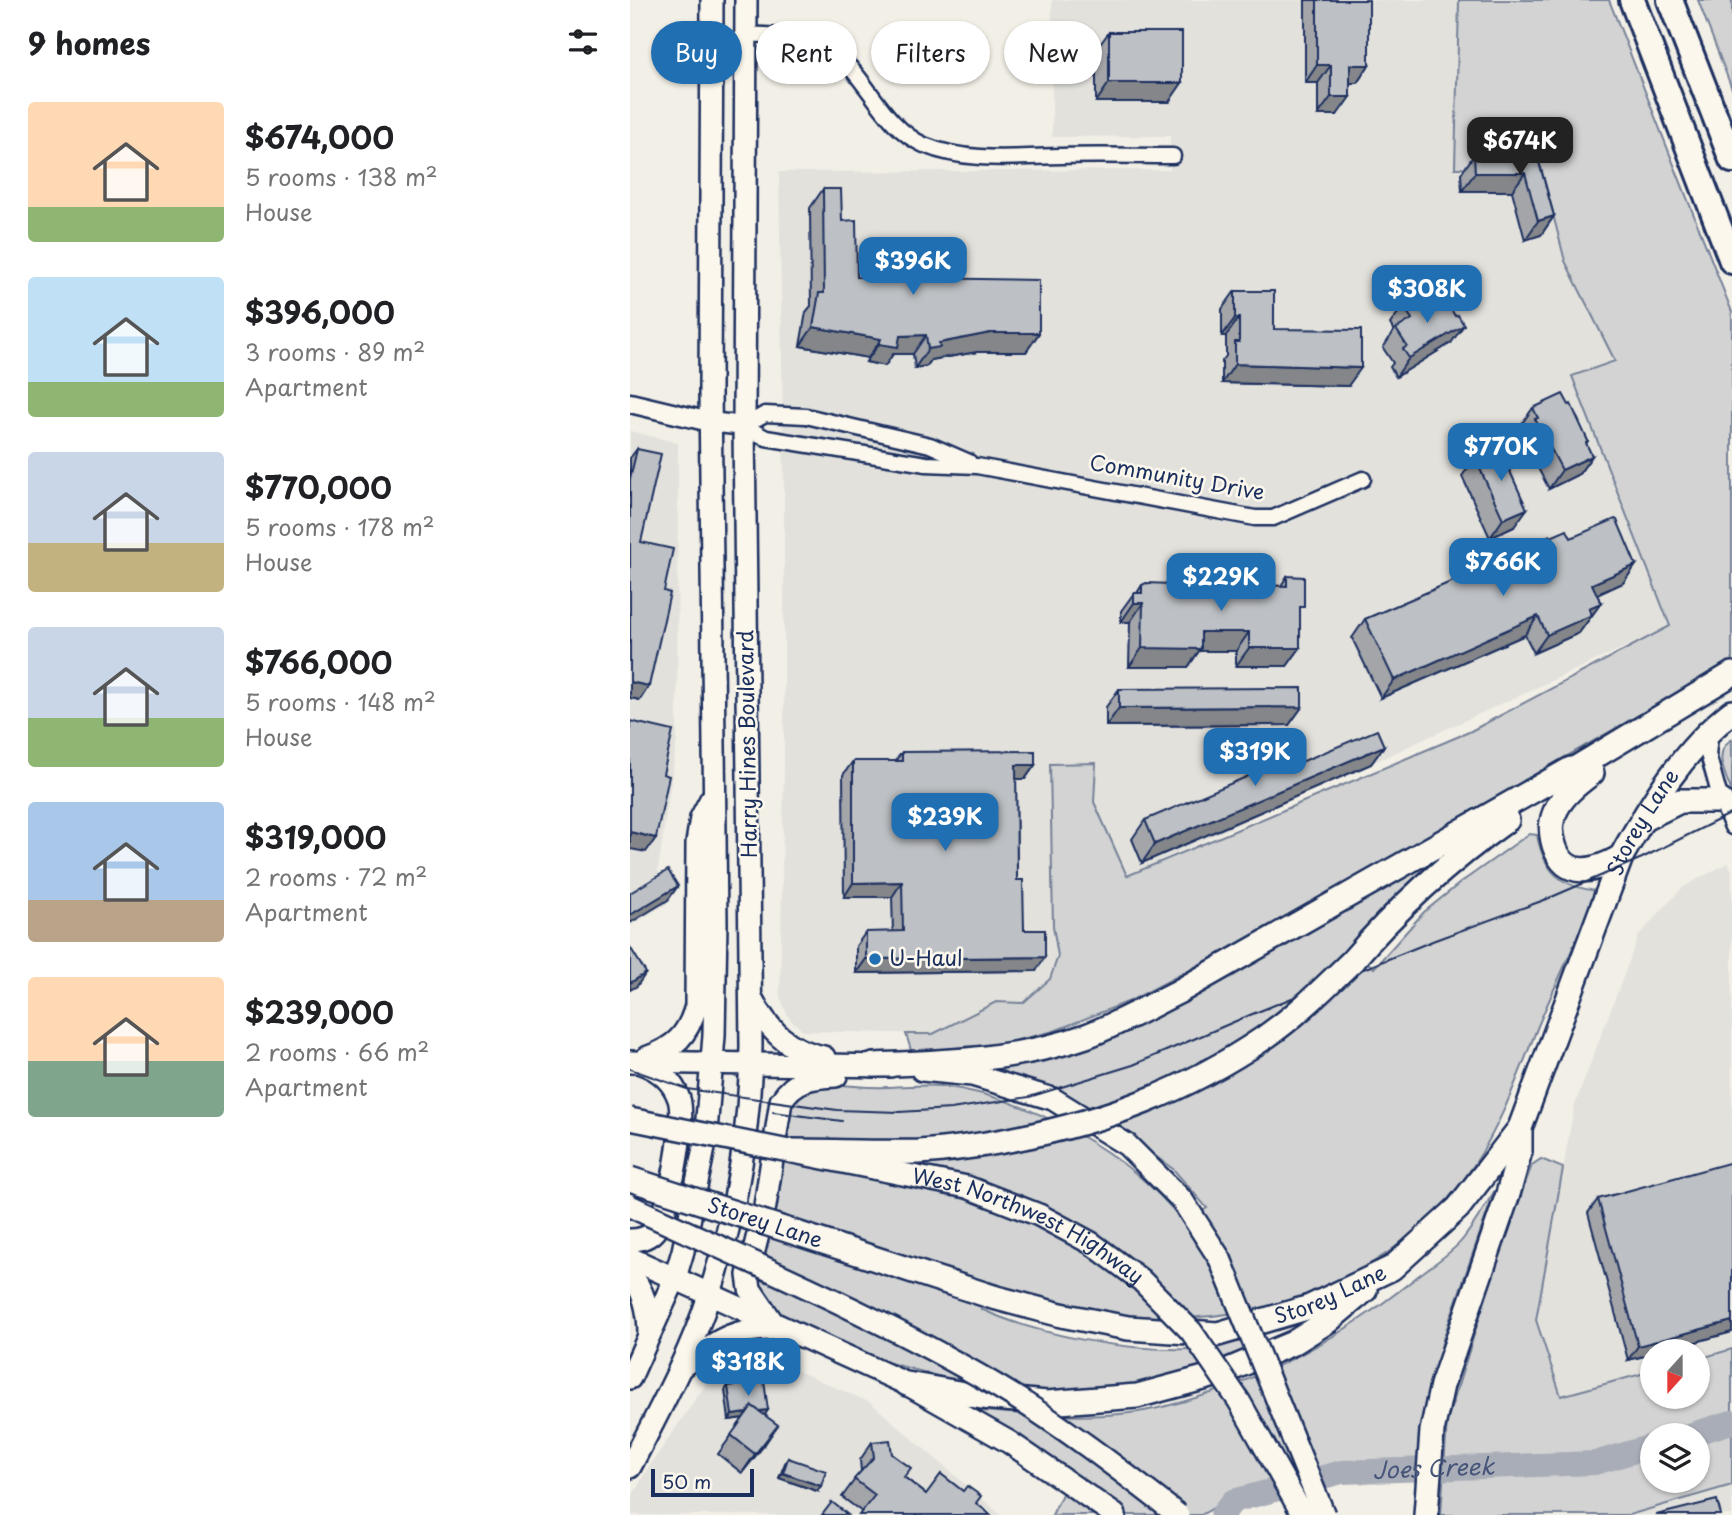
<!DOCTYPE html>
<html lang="en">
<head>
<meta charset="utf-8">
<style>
  body { margin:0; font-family:"Playpen Sans",sans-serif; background:#f2f2f2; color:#202124; height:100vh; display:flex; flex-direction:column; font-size:26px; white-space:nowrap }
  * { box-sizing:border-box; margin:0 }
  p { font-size:23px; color:#757577 }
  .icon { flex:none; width:38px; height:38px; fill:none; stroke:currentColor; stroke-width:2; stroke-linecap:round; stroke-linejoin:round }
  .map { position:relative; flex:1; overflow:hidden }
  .side { display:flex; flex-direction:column; background:#fff; width:630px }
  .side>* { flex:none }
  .guide { position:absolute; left:21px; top:21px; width:665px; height:63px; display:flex; gap:14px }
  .needle { width:46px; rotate:201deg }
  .fabs { position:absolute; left:1010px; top:1339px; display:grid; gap:14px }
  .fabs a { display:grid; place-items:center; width:70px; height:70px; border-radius:50%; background:#fff; box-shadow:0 2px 5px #0004; font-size:35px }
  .scale { position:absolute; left:21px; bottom:18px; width:103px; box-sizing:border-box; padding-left:7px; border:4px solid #1b2f5e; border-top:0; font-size:19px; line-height:24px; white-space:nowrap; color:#1b2f5e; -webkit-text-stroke:5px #fbf7ec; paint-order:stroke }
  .price { position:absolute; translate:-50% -60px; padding:0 16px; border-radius:14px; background:#1f6fb2; color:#fff; font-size:23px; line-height:46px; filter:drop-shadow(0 2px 4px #0008) }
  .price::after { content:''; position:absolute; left:50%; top:42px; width:21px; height:16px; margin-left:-10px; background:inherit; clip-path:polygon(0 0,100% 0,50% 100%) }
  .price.on { background:#222; color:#fff }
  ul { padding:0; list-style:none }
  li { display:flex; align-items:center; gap:21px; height:175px; padding:0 28px }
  li span { display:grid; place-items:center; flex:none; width:196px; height:140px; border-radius:7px; color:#555 }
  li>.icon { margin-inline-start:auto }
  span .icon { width:84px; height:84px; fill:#fffc; stroke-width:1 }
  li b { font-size:30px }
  h2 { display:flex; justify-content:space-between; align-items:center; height:84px; padding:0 28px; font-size:30px }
  .pill { padding:0 24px; border-radius:32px; background:#fff; box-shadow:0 2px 5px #0004; font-size:24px; line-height:63px }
  .pill.on { background:#1f6fb2; color:#fff }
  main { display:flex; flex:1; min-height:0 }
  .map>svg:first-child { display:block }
  .built { fill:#e2e1dc }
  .green { fill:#d2d3d2; stroke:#768198; stroke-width:2; fill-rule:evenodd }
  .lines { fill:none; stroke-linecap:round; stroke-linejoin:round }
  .river { stroke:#a9adb7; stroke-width:24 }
  .minor-casing { stroke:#1b2f5e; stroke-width:19 }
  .tertiary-casing { stroke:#1b2f5e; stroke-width:23 }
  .primary-casing { stroke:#1b2f5e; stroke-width:26 }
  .trunk-casing { stroke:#1b2f5e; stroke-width:28 }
  .motorway-casing { stroke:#1b2f5e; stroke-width:30 }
  .minor { stroke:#fbf7ec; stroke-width:14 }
  .tertiary { stroke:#fbf7ec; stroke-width:18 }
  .primary { stroke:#fbf7ec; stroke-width:21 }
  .trunk { stroke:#fbf7ec; stroke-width:23 }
  .motorway { stroke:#fbf7ec; stroke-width:24 }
  .tram { stroke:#1b2f5e; stroke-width:2 }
  .primary-bridge-casing { stroke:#1b2f5e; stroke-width:26; stroke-linecap:butt }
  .trunk-bridge-casing { stroke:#1b2f5e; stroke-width:28; stroke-linecap:butt }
  .primary-bridge { stroke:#fbf7ec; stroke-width:21 }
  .trunk-bridge { stroke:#fbf7ec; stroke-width:23 }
  .wall { fill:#a3a5a9; stroke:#1b2f5e; stroke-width:2 }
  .shaded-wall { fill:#848689; stroke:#1b2f5e; stroke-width:2 }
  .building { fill:#bdc0c4; stroke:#1b2f5e; stroke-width:2 }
  .poi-dot { fill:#1f6fb2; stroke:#fbf7ec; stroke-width:2.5 }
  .labels { text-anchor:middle; stroke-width:5; stroke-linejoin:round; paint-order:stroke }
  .street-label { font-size:21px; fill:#1b2f5e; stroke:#fbf7ec }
  .poi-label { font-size:21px; fill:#1b2f5e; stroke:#fbf7ec; text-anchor:start }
  .water-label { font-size:23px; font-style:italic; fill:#465579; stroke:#fbf7ec }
</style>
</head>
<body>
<main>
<section class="side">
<h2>9 homes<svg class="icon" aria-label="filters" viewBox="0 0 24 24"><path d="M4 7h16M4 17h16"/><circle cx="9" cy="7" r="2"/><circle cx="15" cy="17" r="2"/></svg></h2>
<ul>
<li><span style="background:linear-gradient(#ffd9b3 75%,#8fb573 0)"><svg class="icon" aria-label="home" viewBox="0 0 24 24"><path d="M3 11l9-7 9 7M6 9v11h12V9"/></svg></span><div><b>$674,000</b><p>5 rooms · 138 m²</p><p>House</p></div></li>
<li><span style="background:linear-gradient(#bfe0f5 75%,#8fb573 0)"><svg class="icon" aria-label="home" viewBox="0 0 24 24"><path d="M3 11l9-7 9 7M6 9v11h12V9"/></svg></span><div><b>$396,000</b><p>3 rooms · 89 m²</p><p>Apartment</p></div></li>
<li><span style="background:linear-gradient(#c9d6e8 65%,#c2b280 0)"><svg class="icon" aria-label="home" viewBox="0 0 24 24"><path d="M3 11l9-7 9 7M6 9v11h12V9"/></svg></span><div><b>$770,000</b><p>5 rooms · 178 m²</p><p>House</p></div></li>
<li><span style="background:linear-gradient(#c9d6e8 65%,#8fb573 0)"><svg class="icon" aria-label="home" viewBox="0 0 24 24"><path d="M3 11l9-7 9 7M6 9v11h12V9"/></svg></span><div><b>$766,000</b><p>5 rooms · 148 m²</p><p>House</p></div></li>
<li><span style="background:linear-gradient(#a9c7e8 70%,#b9a48a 0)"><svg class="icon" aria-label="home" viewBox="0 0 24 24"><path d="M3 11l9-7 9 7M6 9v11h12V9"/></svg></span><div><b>$319,000</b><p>2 rooms · 72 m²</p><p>Apartment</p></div></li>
<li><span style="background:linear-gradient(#ffd9b3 60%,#7fa58c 0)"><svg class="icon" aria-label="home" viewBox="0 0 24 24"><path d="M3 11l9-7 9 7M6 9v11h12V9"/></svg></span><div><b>$239,000</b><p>2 rooms · 66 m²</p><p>Apartment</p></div></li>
</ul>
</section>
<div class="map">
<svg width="1102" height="1515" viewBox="0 0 1102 1515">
  <rect width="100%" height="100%" fill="#f2efe6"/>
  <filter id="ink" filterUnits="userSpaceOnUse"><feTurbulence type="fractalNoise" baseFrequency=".0143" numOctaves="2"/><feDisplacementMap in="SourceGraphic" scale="14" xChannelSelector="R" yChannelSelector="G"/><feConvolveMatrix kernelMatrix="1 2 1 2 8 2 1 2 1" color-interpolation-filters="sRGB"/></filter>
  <g filter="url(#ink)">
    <!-- built -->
    <g class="built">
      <polygon points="422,0 829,0 825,168 911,168 935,261 985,362 942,377 1041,626 496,876 464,802 465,764 423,926 428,956 420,980 393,1003 366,1002 303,1034 173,1031 159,1018 150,997 154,767 154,492 149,172 540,170 540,136 422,137"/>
      <polygon points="0,431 48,443 47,740 28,870 41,901 0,926"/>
      <polygon points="1098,863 1102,871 1102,1349 1068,1359 1068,1351 1022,1351 1022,1371 931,1396 906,1320 944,1107 1009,935 1053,887"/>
      <polygon points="104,1343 241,1403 371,1515 0,1515 0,1500 17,1470"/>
      <polygon points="1102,1485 1102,1515 999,1515"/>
    </g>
    <!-- green -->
    <g class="green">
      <polygon points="829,0 979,0 1102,312 1102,662 588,955 500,1001 424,1031 360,1047 322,1052 281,1050 276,1034 303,1034 366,1002 393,1003 420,979 428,956 423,926 420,764 466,763 464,802 497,876 839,732 1040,626 942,376 985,361 935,261 911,168 825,168"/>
      <polygon points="1068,0 1102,0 1102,89"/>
      <path d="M1102,739v53c-7,-18 -20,-40 0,-53z"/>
      <path d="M899,834l8,1c7,37 24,52 61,56 -19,45 -41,90 -60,135 -19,47 -36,97 -64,139 -65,97 -173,148 -288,153 -23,1 -46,2 -69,-2 -42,-6 -87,-19 -127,-34l-9,27c59,27 144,42 209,40 17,0 35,-5 53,-8l7,17 -57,21 -148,17 -93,-16 -73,-20 -80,-34 -37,-27 -4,-9 30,-178c15,-37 52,-26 84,-25 23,1 47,-3 69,-1 86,10 190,68 242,136l24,-14 -34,-39 -82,-60 -105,-45 68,-8 40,-11 46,-20 293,-165 1,4 -82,85 22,19 50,-56 36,-29z"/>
      <path d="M911,1159l22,9 -27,152 25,76 91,-25v25h46v-37l34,-10v136l-103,30h-188l6,-94 53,-169 32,-87zM1022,1435h46v45h-46z"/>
      <path d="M865,1190l-52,149 -11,50 -10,72 -98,6 -77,22 -46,26h-74l-49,-37 -110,-68c56,4 132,11 186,-1 98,-22 187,-70 264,-133 14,-11 34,-23 45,-37 12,-15 22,-33 32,-49z"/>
      <polygon points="433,1492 466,1515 422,1515"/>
    </g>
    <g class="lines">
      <!-- river -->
      <g class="river">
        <polyline points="1059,1435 1102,1422"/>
        <path id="s1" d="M592,1515l11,-14 109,-29 253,-9 57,-17"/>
      </g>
      <defs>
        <g id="minor">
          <path d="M115,34c24,2 51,0 73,9 47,21 59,81 106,102 43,18 92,12 137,11 37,-1 74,0 112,0"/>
          <polyline points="114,426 136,438 296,464 347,466 625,518 643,518 733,479"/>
          <polyline points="114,426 135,414 176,416 300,445 339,462"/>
          <polyline points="1081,730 1078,754 1091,801 1102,827"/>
        </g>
        <polyline id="tertiary" points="0,403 80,422 114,426"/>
        <g id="primary">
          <path d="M122,999c16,31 37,52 72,58"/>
          <path d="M16,1058c29,-10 42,-23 50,-52l1,-163 4,-25 10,-19"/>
          <polyline points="0,1062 260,1066"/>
          <polyline points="292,1070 342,1075 423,1099 497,1145 552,1200 590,1259"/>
          <path d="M0,1240c9,0 18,-2 24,-9 16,-17 32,-110 25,-132 -6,-18 -21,-30 -38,-36"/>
          <polyline points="0,1258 277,1384 379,1442 485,1515"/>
          <path d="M0,1274c15,17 19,38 19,60"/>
          <path d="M141,1320l-21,-31 -2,-14 17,-69 16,-105c14,-22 31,-24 55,-25"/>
          <path d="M50,1368c39,-28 50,-40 100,-39"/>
          <polyline points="0,1378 45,1278 53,1251 75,1143 84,1036 86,923 80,390 82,0"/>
          <path d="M0,1467c29,-56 61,-115 80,-174 26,-80 40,-163 41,-247l-7,-620 2,-426"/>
        </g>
        <g id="trunk">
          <path d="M962,773c-13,10 -27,20 -35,35 -7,12 -7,23 -3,37 11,36 42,26 67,12"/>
          <polyline points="931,777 1102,674"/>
          <polyline points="1014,819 1050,801 1091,801"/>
          <path d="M722,961c47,-55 96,-99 155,-141"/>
          <path d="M244,1065c71,-3 144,-5 212,-29 32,-12 62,-29 92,-44l393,-223"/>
          <path id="s2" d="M363,1297l68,18 67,13 90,6 92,-27 82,-39 66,-60 62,-80 101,-271c29,-52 63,-109 111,-145"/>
          <polyline points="277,1384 352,1397 417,1403 507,1396 589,1374 663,1343 698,1321 735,1290"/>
          <polyline points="796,1515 802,1431 812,1385 878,1194 890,1151 890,1128"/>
        </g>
        <g id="motorway">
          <polyline points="1002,0 1102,261"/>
          <polyline points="1040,0 1102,160"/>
        </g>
      </defs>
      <!-- minor casing -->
      <use href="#minor" class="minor-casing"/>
      <!-- tertiary casing -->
      <use href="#tertiary" class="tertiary-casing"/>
      <!-- primary casing -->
      <use href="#primary" class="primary-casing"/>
      <!-- trunk casing -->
      <use href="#trunk" class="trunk-casing"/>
      <!-- motorway casing -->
      <use href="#motorway" class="motorway-casing"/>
      <!-- minor -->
      <use href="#minor" class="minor"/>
      <!-- tertiary -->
      <use href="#tertiary" class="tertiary"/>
      <!-- primary -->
      <use href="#primary" class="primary"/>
      <!-- trunk -->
      <use href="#trunk" class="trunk"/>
      <!-- motorway -->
      <use href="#motorway" class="motorway"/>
      <!-- tram -->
      <g class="tram">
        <polyline points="0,1069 57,1089 207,1110 269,1112 321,1109 399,1097 503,1065 620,1015 805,940 917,899 1012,858 1102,813"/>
        <polyline points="143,1112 212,1121"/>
      </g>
      <defs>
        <g id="primary-bridge">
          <path id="s3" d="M0,1119l337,68 72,28 52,28 50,37 50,51 48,70 64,114"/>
          <path d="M0,1206c123,57 250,111 367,180 64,38 122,83 181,129"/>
          <polyline points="590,1259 694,1515"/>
        </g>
        <g id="trunk-bridge">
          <path d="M162,1151c42,0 85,2 127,1 32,-2 64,-7 95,-13 92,-18 172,-48 250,-101 32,-22 60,-50 88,-77"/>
          <path id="s4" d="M0,1179l363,118"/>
        </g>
      </defs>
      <!-- primary-bridge casing -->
      <use href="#primary-bridge" class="primary-bridge-casing"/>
      <!-- trunk-bridge casing -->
      <use href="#trunk-bridge" class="trunk-bridge-casing"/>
      <!-- primary-bridge -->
      <use href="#primary-bridge" class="primary-bridge"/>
      <!-- trunk-bridge -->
      <use href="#trunk-bridge" class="trunk-bridge"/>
    </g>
    <!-- wall -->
    <g class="wall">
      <polygon points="675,0 739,0 739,65 727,83 720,83 707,115 688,115 688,83 675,83"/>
      <polygon points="479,32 539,102 466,102 466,50"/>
      <polygon points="844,155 907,155 924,216 911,235 895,240 882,191 832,191 831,174"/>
      <polygon points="193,189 212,221 227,277 409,333 396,352 347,352 301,360 297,366 285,368 283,354 263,354 255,366 236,362 238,358 170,346 176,312 181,306 180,208"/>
      <polygon points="605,291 644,329 718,386 592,383 592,361 596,356 596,336 592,336 592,309"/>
      <polygon points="773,306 821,343 766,377 760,367 763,363 753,348 764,331 760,324"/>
      <polygon points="939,405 958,441 956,444 962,456 949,474 919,489 892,438 894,435 890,426 903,408"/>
      <polygon points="7,449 11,542 10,700 0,698 0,458"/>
      <polygon points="845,458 884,527 860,538 832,476"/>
      <polygon points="921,537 941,538 1006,565 993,583 967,595 971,603 949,633 904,653 895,635 751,698 722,638 735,619 875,559 879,553"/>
      <polygon points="657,576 670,612 670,648 657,666 606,666 606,651 569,651 558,667 499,667 500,622 491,622 491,611 504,593 507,593 512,585 538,584 541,581 651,586"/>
      <polygon points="489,689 672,707 659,725 476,726 476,707"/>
      <polygon points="754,746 741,764 512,863 502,839 515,820 664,765"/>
      <polygon points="272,752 405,765 395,779 386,779 387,880 394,930 406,971 226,973 226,946 236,932 263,932 262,897 214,897 213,775 223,761 265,761"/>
      <polygon points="968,1199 1102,1332 1033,1351 1022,1351 1022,1354 998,1360 958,1213"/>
      <polygon points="98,1386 135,1415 134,1415 135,1444 112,1473 88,1454 114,1418 99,1420 95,1390"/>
      <polygon points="242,1442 262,1454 274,1477 296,1494 333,1491 351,1496 232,1512 212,1497 231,1471 230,1460"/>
      <polygon points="158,1458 187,1491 149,1478 155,1463"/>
    </g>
    <!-- shaded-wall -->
    <g class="shaded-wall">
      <polygon points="687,65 701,65 688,83 675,83"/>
      <polygon points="720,65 739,65 727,83 708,83"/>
      <polygon points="479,83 552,83 539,102 466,102"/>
      <polygon points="701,97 720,97 707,115 688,115"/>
      <polygon points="845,173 895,173 882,191 832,191"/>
      <polygon points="924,216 911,235 895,240 908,221"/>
      <polygon points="605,318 609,318 596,336 592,336"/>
      <polygon points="834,325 821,343 766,377 779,358"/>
      <polygon points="183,327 251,339 238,358 170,346"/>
      <polygon points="360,333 409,333 396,352 347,352 301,360 297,366 285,368 298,349 309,343"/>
      <polygon points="296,335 283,354 263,354 255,366 236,362 249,344 270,336"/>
      <polygon points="605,364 731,368 718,386 592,383"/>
      <polygon points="962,456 949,474 919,489 932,470"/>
      <polygon points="897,509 884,527 860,538 873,519"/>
      <polygon points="1006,565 993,583 949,602 962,584"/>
      <polygon points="504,603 513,603 500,622 491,622"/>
      <polygon points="971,603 949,633 904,653 917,635 959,608"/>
      <polygon points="908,616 895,635 751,698 764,680"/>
      <polygon points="571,632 619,632 606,651 569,651 558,667 499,667 512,648"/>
      <polygon points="619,648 670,648 657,666 606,666"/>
      <polygon points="0,682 19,686 10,700 0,698"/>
      <polygon points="672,707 659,725 476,726 489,708"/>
      <polygon points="754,746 741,764 512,863 525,844"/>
      <polygon points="386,765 405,765 395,779 376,779"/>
      <polygon points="0,832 26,838 16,852 0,849"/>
      <polygon points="272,882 262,897 214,897 223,883"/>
      <polygon points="48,886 38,900 0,923 0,915"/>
      <polygon points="415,957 406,971 226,973 236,959"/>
      <polygon points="16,973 7,986 0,990 0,983"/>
      <polygon points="1102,1321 1102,1332 1033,1351 1022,1351 1022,1354 998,1360 1008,1346"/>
      <polygon points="138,1410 135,1415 99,1420 102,1415"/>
      <polygon points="148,1425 135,1444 112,1473 125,1454"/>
      <polygon points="153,1473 191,1486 187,1491 149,1478"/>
    </g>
    <!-- building -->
    <g class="building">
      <polygon points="687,0 739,0 739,65 720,65 720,97 701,97 701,65 687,65"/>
      <rect x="479" y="32" width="73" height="51"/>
      <polygon points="844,155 907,155 924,216 908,221 895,173 845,173"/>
      <polygon points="193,189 211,189 212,221 226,220 227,277 409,280 409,333 360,333 309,343 310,347 298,349 296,335 270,336 268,347 249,344 251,339 183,327 189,293 194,293"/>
      <polygon points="605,291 644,291 644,329 731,330 731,368 605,364 605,342 609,342 609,318 605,318"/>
      <polygon points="792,294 801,308 815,299 825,316 828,315 834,325 779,358 773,349 777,346 766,329 782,319 773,306"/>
      <polygon points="933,394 939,405 941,404 958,441 956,443 962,456 932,470 905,419 908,418 903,408"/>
      <polygon points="869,447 897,509 873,519 845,458"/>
      <polygon points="7,449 31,454 11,542 43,549 34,591 40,593 19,686 0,682 0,479"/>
      <polygon points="985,519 987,520 1006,565 962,584 971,603 959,608 962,615 917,635 908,616 764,680 735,619 881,556 879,553 920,535 921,537 937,530 941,538"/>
      <polygon points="657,576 674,577 674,607 670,607 670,648 619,648 619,632 571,632 571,649 512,648 513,603 504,603 504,593 512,593 512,585 516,583 541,584 541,581 628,581 627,585 657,586"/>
      <polygon points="672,688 672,707 489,708 489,689"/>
      <polygon points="0,721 43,731 33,774 39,776 26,838 0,832"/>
      <polygon points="747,730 754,746 525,844 515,820 661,758 664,765"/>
      <polygon points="405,751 405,765 386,765 387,880 393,880 394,930 415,930 415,957 236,959 236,932 273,931 272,882 223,883 223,761 272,761 272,752"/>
      <polygon points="38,870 48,886 0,915 0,893"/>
      <polygon points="0,947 16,973 0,983"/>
      <polygon points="1102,1162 1102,1321 1008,1346 968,1199"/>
      <polygon points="134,1381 138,1410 129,1411 122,1406 117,1413 102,1415 98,1386"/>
      <polygon points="122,1406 148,1425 125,1454 101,1435"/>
      <polygon points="260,1440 262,1454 281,1468 274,1477 296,1494 311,1474 333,1491 337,1486 351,1496 346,1503 361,1515 229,1515 245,1495 224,1479 244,1457 242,1442"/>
      <polygon points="158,1458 196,1471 191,1486 153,1473"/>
      <polygon points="1087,1500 1091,1515 1026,1515"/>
      <polygon points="202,1502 218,1515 192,1515"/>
    </g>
  </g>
  <!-- markers -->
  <circle class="poi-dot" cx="245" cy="959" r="7"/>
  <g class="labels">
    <!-- street labels -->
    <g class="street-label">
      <text transform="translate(547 478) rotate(10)" y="7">Community Drive</text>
      <text transform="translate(118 744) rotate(-91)" y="7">Harry Hines Boulevard</text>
      <text dy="7" stroke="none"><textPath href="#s2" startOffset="936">Storey Lane</textPath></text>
      <text dy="7" stroke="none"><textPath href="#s4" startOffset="142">Storey Lane</textPath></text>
      <text dy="7" stroke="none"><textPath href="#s3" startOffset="415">West Northwest Highway</textPath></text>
      <text dy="7" stroke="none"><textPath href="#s2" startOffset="348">Storey Lane</textPath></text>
    </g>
    <!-- poi labels -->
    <g class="poi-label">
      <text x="259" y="966">U-Haul</text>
    </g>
    <!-- water labels -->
    <g class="water-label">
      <text dy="8" stroke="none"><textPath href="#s1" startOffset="222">Joes Creek</textPath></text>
    </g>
  </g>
</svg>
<div class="fabs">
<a><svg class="needle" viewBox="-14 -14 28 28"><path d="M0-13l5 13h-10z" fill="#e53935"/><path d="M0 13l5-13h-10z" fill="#757577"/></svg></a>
<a><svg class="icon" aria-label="layers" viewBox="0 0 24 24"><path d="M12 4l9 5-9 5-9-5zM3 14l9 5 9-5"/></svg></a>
</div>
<div class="scale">50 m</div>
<b class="price on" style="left:890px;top:177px">$674K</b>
<b class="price" style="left:283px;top:297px">$396K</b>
<b class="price" style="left:797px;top:325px">$308K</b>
<b class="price" style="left:871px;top:483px">$770K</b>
<b class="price" style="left:873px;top:598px">$766K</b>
<b class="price" style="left:591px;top:613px">$229K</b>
<b class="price" style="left:625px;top:788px">$319K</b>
<b class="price" style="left:315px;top:853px">$239K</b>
<b class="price" style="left:118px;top:1398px">$318K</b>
<div class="guide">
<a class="pill on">Buy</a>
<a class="pill">Rent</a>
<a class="pill">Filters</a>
<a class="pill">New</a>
</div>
</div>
</main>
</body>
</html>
